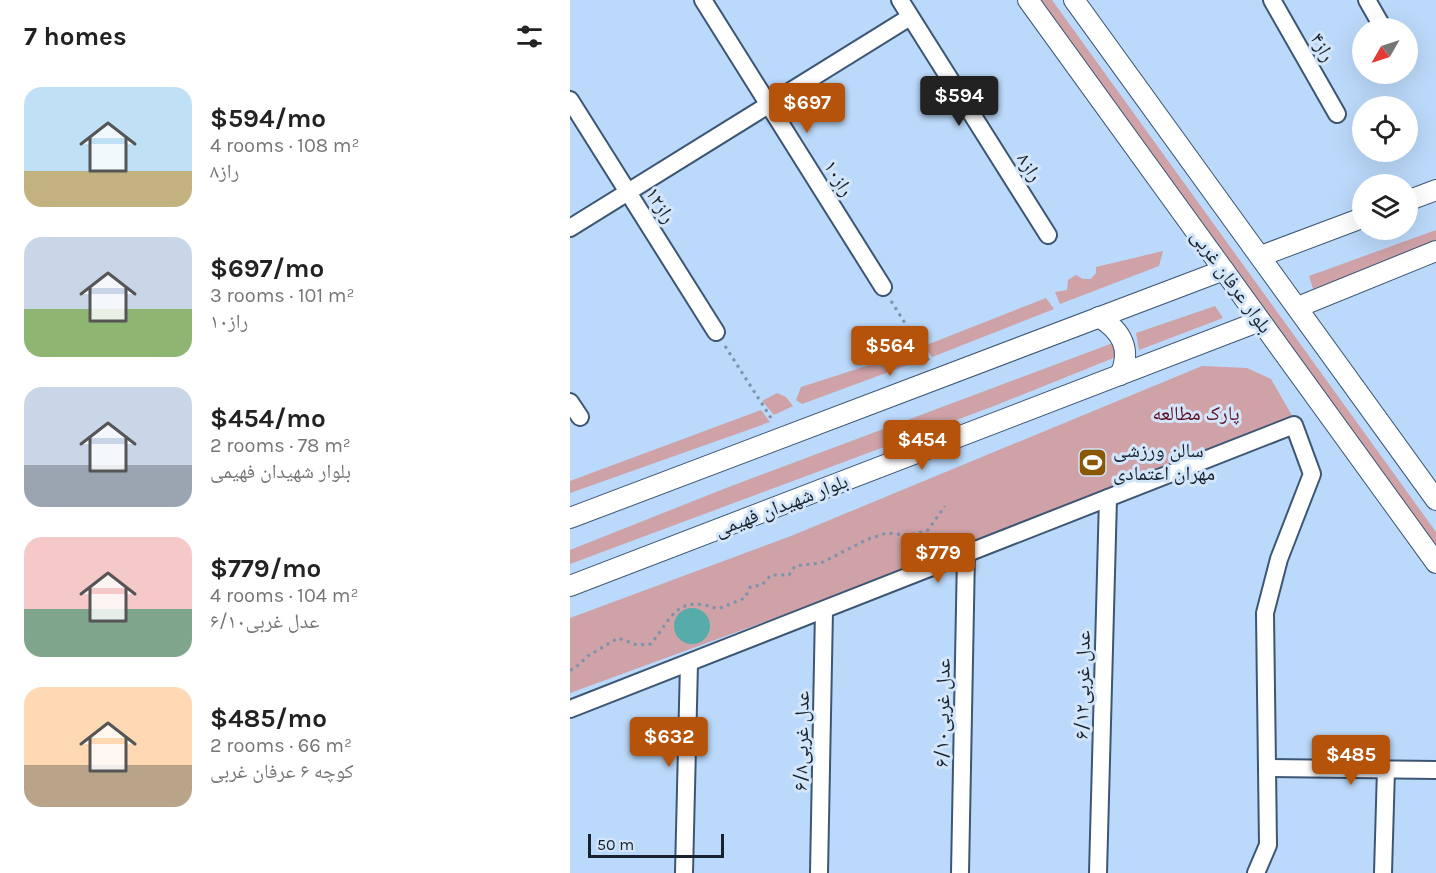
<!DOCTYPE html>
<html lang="en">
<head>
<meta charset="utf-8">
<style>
  body { margin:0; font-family:Karla,"Noto Naskh Arabic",sans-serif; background:#f2f2f2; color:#222; height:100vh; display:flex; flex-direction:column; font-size:22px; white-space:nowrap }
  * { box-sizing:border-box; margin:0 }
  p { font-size:20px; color:#767676 }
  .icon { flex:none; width:33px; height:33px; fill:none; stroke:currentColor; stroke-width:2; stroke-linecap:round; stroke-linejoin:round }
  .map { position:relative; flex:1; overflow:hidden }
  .drawer { display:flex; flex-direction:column; background:#fff; width:570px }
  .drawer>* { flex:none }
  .needle { width:39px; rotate:231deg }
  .fabs { position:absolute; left:782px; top:18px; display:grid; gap:12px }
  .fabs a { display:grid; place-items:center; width:66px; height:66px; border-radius:50%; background:#fff; box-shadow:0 6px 24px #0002; font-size:30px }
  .scale { position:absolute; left:18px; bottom:15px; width:136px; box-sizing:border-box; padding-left:6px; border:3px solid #17222e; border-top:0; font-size:16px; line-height:21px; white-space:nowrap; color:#17222e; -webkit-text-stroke:4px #d3e5f9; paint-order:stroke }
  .price { position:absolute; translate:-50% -51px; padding:0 14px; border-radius:6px; background:#b45309; color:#fff; font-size:20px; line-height:39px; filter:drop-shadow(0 2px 3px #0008) }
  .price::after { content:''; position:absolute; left:50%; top:36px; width:18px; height:14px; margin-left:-9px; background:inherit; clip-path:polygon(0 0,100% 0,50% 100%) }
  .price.active { background:#222; color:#fff }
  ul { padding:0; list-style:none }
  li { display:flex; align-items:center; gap:18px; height:150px; padding:0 24px }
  li span { display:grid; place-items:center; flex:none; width:168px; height:120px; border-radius:18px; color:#555 }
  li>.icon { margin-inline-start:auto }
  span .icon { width:72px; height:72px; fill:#fffc; stroke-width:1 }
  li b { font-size:26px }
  h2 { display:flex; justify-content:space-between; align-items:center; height:72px; padding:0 24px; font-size:26px }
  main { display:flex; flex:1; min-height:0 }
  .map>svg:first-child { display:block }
  .green { fill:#cfa2a7 }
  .water { fill:#55aca8 }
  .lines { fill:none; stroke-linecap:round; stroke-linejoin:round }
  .minor-casing { stroke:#3d5673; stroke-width:20 }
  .tertiary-casing { stroke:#3d5673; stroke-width:22 }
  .path { stroke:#7c93ac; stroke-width:3; stroke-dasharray:3 4.5; stroke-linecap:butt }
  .minor { stroke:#fff; stroke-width:16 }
  .tertiary { stroke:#fff; stroke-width:20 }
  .labels { text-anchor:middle; stroke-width:6; stroke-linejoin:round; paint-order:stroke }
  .street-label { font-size:20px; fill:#17222e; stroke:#d3e5f9 }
  .park-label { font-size:20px; fill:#5f0d24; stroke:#d3e5f9 }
  .poi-label { font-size:20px; fill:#17222e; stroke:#d3e5f9; text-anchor:start }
</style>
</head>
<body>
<main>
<section class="drawer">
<h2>7 homes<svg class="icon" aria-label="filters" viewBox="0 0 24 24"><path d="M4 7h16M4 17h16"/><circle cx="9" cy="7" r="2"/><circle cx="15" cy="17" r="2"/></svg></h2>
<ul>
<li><span style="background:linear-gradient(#bfe0f5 70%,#c2b280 0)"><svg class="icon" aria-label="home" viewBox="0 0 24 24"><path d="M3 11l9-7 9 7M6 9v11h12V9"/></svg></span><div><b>$594/mo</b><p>4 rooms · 108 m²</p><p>راز۸</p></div></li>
<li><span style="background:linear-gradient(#c9d6e8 60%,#8fb573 0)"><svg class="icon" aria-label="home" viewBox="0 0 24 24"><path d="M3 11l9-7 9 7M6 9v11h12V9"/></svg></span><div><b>$697/mo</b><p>3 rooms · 101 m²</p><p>راز۱۰</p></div></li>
<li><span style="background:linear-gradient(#c9d6e8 65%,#9aa5b1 0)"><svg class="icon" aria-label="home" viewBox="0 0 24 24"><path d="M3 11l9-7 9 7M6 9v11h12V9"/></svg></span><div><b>$454/mo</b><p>2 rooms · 78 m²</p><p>بلوار شهیدان فهیمی</p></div></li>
<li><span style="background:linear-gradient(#f6c9c9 60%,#7fa58c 0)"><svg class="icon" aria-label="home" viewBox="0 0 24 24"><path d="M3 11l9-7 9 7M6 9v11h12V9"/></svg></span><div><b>$779/mo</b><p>4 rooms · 104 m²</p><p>۶/۱۰عدل غربی</p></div></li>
<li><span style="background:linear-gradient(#ffd9b3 65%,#b9a48a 0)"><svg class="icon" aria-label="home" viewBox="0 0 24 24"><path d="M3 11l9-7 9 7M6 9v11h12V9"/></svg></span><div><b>$485/mo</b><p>2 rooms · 66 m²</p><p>کوچه ۶ عرفان غربی</p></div></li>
</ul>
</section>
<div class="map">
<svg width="866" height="873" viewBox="0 0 866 873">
  <rect width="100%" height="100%" fill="#bbd9fa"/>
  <!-- green -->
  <g class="green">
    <polygon points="467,0 482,0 866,532 866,553"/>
    <polygon points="866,230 866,244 743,289 739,276"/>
    <polygon points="593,251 589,266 490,304 485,292 497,290 498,280 506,275 513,279 521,279 526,273 526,267"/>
    <polygon points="476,298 484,309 362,357 354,346"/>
    <polygon points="645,306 653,318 569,350 566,333"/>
    <polygon points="543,343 551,355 424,406 0,564 0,550 156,488"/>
    <polygon points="340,352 343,363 232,404 226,400 231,387"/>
    <polygon points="632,366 677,368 701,379 724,419 366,559 0,693 0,618 221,536"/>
    <polygon points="207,393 216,397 223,406 204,415 192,401"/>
    <polygon points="191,410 200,422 0,493 0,481"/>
  </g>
  <!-- water -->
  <circle class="water" cx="122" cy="626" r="18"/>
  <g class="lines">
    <defs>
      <g id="minor">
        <polyline points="133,0 313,287"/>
        <polyline points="330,0 478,235"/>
        <polyline points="702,0 767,114"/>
        <polyline points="797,0 813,28"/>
        <polyline points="0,100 146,332"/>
        <polyline points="0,228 340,17"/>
        <polyline points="0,402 10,417"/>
        <polyline points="0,709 724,425 742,474 709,559 695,613 698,845 686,873"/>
        <polyline points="697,768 866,770"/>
        <polyline points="114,873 119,663"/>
        <polyline points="249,873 254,610"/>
        <polyline points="390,873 396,554"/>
        <polyline points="528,873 538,498"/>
        <polyline points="813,873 816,769"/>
      </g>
      <g id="tertiary">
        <polyline points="458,0 866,563"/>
        <polyline points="504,0 866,500"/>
        <polyline points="837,201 866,190"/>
        <polyline points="691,256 792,218"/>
        <polyline points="728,307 866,251"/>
        <path d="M529,317c23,14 33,33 21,58"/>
        <polyline points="0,518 654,270"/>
        <polyline points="0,586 690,321"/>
      </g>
    </defs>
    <!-- minor casing -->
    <use href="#minor" class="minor-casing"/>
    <!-- tertiary casing -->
    <use href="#tertiary" class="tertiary-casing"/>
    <!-- path -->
    <g class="path">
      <polyline points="321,301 359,361"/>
      <polyline points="155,346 203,421"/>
      <path d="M0,670l4,-1 14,-13 30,-18 19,7 14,-1c22,-28 26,-50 67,-35l27,-11 5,-11 12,-2 9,-10h18l6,-9 26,-3 45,-23 20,-7 23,2 19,-5 17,-24"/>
    </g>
    <!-- minor -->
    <use href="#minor" class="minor"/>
    <!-- tertiary -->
    <use href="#tertiary" class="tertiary"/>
  </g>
  <!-- icons -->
  <defs>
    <symbol id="stadium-square" viewBox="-11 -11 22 22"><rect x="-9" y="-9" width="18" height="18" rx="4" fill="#8a5801" stroke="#d3e5f9"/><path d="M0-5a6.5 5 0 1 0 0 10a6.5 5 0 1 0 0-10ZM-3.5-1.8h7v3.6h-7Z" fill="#fff"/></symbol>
  </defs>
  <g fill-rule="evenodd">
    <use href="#stadium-square" x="506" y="446" width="33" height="33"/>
  </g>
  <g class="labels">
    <!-- street labels -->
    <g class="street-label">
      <text transform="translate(753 47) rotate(60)" y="7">راز۴</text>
      <text transform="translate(460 167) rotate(58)" y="7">راز۸</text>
      <text transform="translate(269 178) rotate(58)" y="7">راز۱۰</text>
      <text transform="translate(91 205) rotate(58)" y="7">راز۱۲</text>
      <text transform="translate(662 281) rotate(54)" y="7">بلوار عرفان غربی</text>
      <text transform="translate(211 505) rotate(-21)" y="7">بلوار شهیدان فهیمی</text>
      <text transform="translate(512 685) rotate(-89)" y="7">۶/۱۲عدل غربی</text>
      <text transform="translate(372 713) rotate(-89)" y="7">۶/۱۰عدل غربی</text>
      <text transform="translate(231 741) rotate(-89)" y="7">۶/۸عدل غربی</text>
    </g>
    <!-- park labels -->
    <g class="park-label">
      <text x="626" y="420">پارک مطالعه</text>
    </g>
    <!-- poi labels -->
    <g class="poi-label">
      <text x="543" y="457">سالن ورزشی<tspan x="543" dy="23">مهران اعتمادی</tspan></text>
    </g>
  </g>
</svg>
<div class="fabs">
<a><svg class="needle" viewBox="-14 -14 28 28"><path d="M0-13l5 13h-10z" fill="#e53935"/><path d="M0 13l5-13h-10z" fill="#767676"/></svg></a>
<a><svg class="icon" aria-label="locate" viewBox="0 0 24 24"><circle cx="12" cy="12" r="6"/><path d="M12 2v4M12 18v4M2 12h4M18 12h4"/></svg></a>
<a><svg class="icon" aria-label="layers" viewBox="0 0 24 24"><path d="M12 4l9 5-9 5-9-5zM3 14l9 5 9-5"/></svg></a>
</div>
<div class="scale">50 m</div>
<b class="price active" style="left:389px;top:127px">$594</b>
<b class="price" style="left:237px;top:134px">$697</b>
<b class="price" style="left:320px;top:377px">$564</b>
<b class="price" style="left:352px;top:471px">$454</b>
<b class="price" style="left:368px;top:584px">$779</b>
<b class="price" style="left:99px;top:768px">$632</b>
<b class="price" style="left:781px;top:786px">$485</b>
</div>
</main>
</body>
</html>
